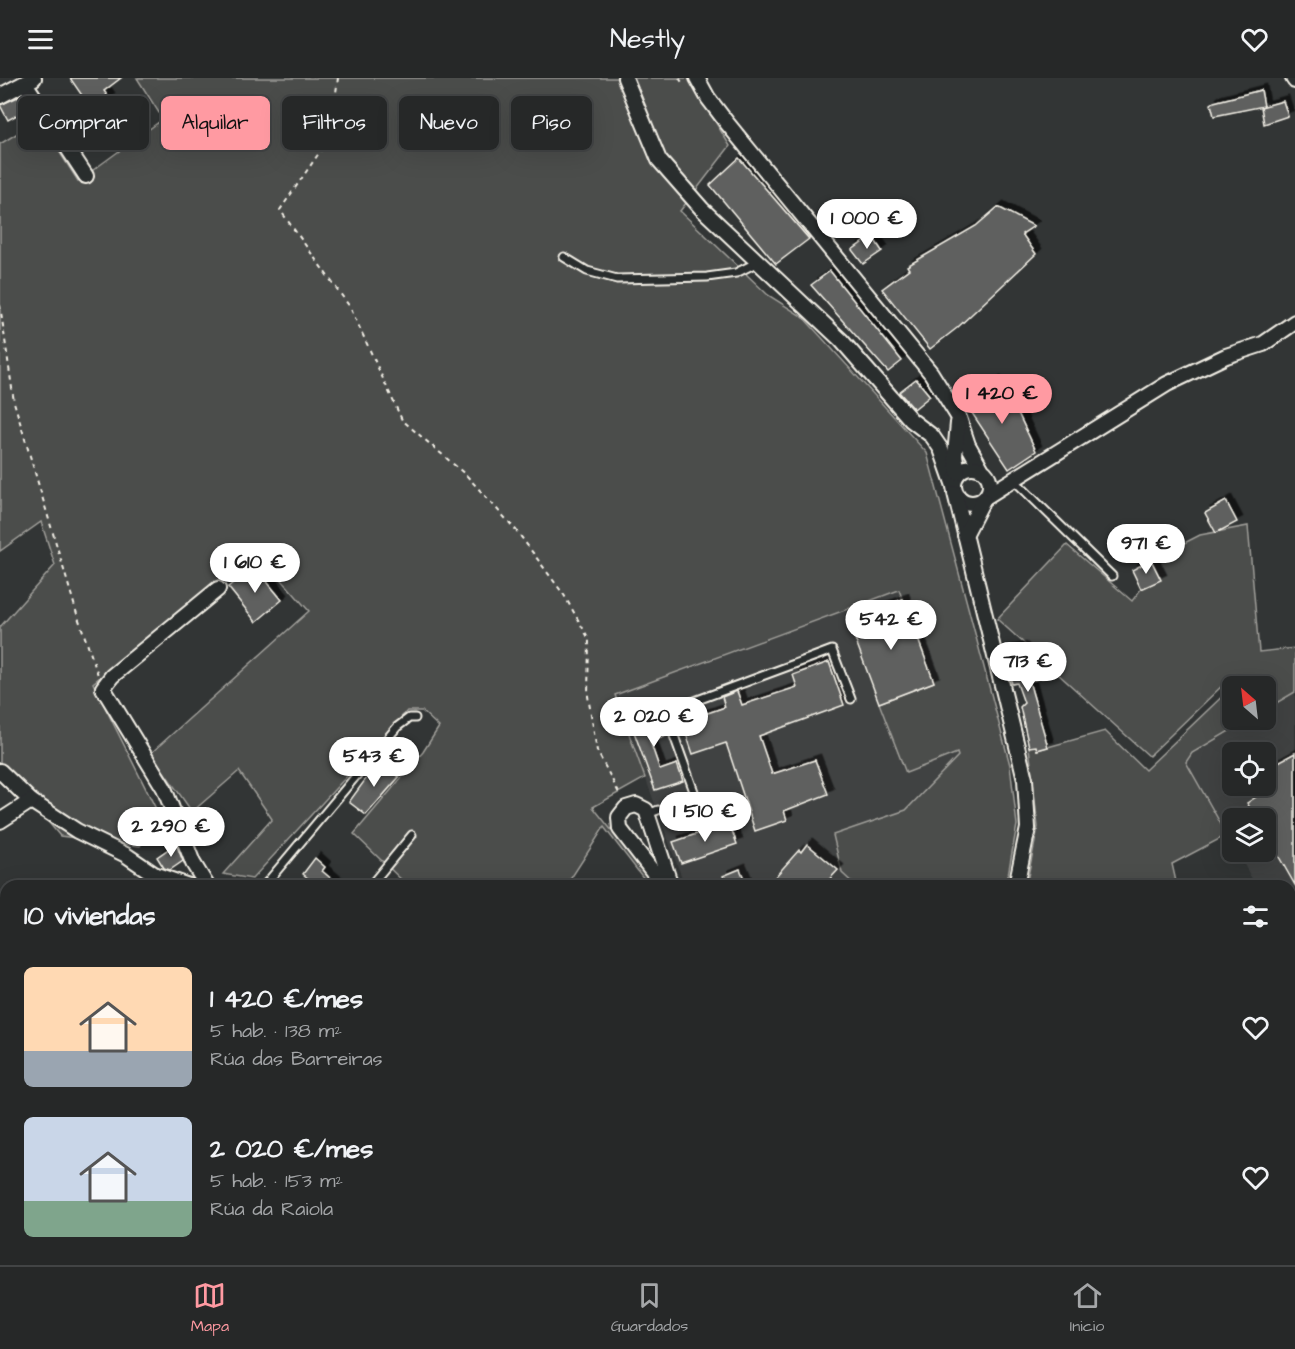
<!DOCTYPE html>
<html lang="es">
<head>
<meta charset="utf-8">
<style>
  body { margin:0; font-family:"Architects Daughter",sans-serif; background:#2e3030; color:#f1f3f6; height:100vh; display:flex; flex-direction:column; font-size:22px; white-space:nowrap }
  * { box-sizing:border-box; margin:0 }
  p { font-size:20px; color:#a4a6a8 }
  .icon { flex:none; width:33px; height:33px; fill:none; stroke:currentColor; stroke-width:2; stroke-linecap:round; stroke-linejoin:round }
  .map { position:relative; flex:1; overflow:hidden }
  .panel { position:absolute; left:0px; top:802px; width:1296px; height:386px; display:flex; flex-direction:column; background:#262828; border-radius:18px 18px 0 0; box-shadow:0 6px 24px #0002,0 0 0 2px #424445 }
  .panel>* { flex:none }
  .banner { position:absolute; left:18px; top:18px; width:600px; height:54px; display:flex; gap:12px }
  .needle { width:39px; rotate:332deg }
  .controls { position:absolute; left:1222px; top:598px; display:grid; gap:12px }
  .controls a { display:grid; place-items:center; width:54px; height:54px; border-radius:9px; background:#262828; box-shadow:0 6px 24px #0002,0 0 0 2px #424445; font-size:30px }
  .price { position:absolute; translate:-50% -51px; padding:0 14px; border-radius:21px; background:#fff; color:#222; font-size:20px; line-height:39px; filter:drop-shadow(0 2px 3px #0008) }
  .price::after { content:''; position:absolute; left:50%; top:36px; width:18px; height:14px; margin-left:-9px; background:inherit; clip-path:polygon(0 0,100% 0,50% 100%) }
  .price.selected { background:#ff9aa2; color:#111 }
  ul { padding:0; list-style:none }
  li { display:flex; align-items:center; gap:18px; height:150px; padding:0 24px }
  li span { display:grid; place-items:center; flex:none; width:168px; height:120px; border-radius:9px; color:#555 }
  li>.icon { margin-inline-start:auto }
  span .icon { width:72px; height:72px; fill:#fffc; stroke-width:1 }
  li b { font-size:26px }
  h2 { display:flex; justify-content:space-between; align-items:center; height:72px; padding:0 24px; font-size:26px }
  .tag { padding:0 21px; border-radius:9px; background:#262828; box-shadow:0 6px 24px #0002,0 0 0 2px #424445; font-size:21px; line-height:54px }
  .tag.selected { background:#ff9aa2; color:#111 }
  header { display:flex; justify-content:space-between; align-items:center; height:78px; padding:0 24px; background:#262828; font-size:27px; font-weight:600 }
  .tab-bar { display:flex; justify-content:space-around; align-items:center; height:84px; border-top:2px solid #424445; background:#262828; font-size:16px; color:#a4a6a8 }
  .tab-bar a { display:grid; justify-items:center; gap:3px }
  .tab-bar .selected { color:#ff9aa2 }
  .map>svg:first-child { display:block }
  .built { fill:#404242; fill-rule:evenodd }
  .green { fill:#4b4d4c; stroke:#a09f9a; stroke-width:1.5 }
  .building { fill:#5f605f; stroke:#f4f1e8; stroke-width:1.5; filter:url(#shadow) }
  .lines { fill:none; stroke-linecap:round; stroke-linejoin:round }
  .service-casing { stroke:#f4f1e8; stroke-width:11 }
  .minor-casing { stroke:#f4f1e8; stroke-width:18 }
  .path { stroke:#f4f1e8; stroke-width:2; stroke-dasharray:4.5 4.5; stroke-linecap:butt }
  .service { stroke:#2a2d2e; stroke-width:7 }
  .minor { stroke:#2a2d2e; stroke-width:14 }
</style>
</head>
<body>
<header><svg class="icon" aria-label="menu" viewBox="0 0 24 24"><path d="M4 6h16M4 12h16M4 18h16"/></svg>Nestly<svg class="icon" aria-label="heart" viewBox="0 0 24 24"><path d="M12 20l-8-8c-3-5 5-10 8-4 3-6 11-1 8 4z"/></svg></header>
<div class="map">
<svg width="1295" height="1187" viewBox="0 0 1295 1187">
  <defs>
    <filter id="shadow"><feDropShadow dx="5.5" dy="-5.5" stdDeviation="0" flood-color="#0009"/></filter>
  </defs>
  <rect width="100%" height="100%" fill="#323535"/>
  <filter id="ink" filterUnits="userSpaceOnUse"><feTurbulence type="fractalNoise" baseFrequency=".0167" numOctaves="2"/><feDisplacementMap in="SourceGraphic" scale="12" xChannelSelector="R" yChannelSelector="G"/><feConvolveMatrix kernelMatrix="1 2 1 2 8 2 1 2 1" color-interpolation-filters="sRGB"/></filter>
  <g filter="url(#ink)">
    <!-- built -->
    <g class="built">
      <polygon points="900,512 934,604 930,606 958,678 906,732 833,757 842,795 856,808 685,808 615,617"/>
      <path d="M1295,614v224l-5,3v-33h-34l-19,-34h29v-33h-33v27l-47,-84 6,-9 56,-33h18v-11zM1233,675h33v33h-33z"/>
      <polygon points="1295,923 1295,1117 1290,1122 1290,924"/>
      <polygon points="1089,1182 1232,1182 1227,1187 1093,1187"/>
    </g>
    <!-- green -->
    <g class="green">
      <polygon points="137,0 689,0 730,68 680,133 768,217 803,239 927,375 1010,687 1017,747 1006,808 856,808 842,795 833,757 906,732 958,678 957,675 906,695 879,625 934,604 899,512 615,617 645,700 593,729 656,808 647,808 648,806 604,749 566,808 408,808 354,756 423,674 439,649 422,633 407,633 252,801 223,796 272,741 239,693 192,734 151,675 309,533 255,471 93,605 160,739 140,768 60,758 0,686 0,549 55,487 41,444 0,473 0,66 39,42 78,103 163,41"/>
      <polygon points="1248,448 1259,574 1295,570 1295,614 1266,631 1266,609 1233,609 1233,642 1248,642 1192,675 1186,684 1227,757 1172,786 1177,808 1026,808 1038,749 1029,669 1036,667 1037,672 1105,653 1145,692 1231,610 1225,605 1149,678 997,541 1067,467 1132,523 1141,511 1160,502 1151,482 1200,457"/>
      <polygon points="139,1182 176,1182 179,1187 142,1187"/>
      <polygon points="684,1182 796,1182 794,1187 701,1187"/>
    </g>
    <!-- building -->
    <g class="building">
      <polygon points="70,0 121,0 104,13 109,20 92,32"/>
      <polygon points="1261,12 1264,28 1214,38 1211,26 1214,24"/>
      <polygon points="18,19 26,32 8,42 0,27"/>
      <polygon points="1283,23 1288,38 1264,46 1261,29"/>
      <polygon points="76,38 92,61 79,71 64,47"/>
      <polygon points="739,80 809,161 776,186 710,107"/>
      <polygon points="998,129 1034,148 1022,156 1036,176 957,250 930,271 882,211 909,191 907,188 976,148"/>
      <polygon points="872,158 882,173 863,186 852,172"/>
      <polygon points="830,193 902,283 888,294 811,207"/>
      <polygon points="916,301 930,318 914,331 899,314"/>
      <polygon points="995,303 1017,333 1036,373 1009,391 966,326"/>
      <polygon points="1226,423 1237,444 1216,455 1205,435"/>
      <polygon points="1151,482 1161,502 1141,511 1132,492"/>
      <polygon points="254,488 282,522 256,544 228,509"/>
      <polygon points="903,521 934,604 879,625 848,542"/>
      <polygon points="1021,570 1051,598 1029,603 1048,669 1037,672 1036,668 1029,669 1020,629 1024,625 1017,605 1012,606 1004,573"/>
      <polygon points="829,584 844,627 759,658 772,696 815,682 828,716 784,733 787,742 755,753 726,665 693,676 682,644 725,629 722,619 737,613 742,627 797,609 793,597"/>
      <polygon points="657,630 667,657 650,663 660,692 677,686 683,703 655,712 629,640"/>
      <polygon points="1295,675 1295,807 1275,772 1266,777 1266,741 1257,741 1247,725 1256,719 1252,712 1266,708 1266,704 1279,697 1273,687"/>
      <polygon points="379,683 399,699 366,737 349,724"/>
      <polygon points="729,745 737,766 681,785 673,764"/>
      <polygon points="176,766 183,783 170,792 164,790 157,779"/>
      <polygon points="807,766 838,792 823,808 767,808 799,772 801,774"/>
      <polygon points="315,780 325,789 322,793 340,808 317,808 303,796"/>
      <polygon points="740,791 747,808 727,808 723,798"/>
    </g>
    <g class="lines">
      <defs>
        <g id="service">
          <polyline points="564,179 587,193 617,201 707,199 736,195 758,184"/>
          <polyline points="1014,402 1112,498"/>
          <polyline points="696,719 668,641 676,630 832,572 851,621"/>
          <polyline points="648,736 658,732"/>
          <polyline points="264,808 397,649 409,640 415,640"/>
          <polyline points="370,808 412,757"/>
          <polyline points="1290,933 1295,932"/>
          <polyline points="1136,1182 1136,1187"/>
        </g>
        <g id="minor">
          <polyline points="625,0 659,82 702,131 841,262 911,342 932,358 941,371 954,408"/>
          <polyline points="697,0 708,20 727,45 931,295 959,340 968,367 981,390"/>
          <polyline points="1293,0 1295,3"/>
          <polyline points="25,5 86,98"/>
          <polyline points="0,18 34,0"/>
          <circle cx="972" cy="407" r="18"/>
          <polyline points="958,395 955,377 958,345"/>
          <polyline points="955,415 1025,701 1028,750 1016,808"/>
          <polyline points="987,418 1167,306 1226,278 1263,266 1295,244"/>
          <polyline points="965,457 983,422"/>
          <polyline points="0,693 31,723 77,753 126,777 154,796 189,808"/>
          <polyline points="0,743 31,723"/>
          <polyline points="207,808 193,785 164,710 103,610 112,598 218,511"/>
          <polyline points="664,808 620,751 619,739 626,730 636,727 646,732 671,808"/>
          <polyline points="0,949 6,944"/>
          <polyline points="0,1007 6,1002"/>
          <polyline points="0,1070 6,1081"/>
          <polyline points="70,1182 73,1187"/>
          <polyline points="251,1182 259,1187"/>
          <polyline points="966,1182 971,1187"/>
          <polyline points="1046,1182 1047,1187"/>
          <polyline points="1082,1182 1085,1187"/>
          <polyline points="655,1187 656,1182"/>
          <polyline points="812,1187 813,1182"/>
          <polyline points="1293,1187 1295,1186"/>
        </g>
      </defs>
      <!-- service casing -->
      <use href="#service" class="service-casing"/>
      <!-- minor casing -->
      <use href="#minor" class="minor-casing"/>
      <!-- path -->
      <g class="path">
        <polyline points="338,0 330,59 280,132 350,229 402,342 466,397 516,452 564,517 589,561 588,618 597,673 620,717"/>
        <polyline points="679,0 684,7"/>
        <polyline points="0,227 14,324 77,536 98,597"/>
        <polyline points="1290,848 1295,848"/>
        <polyline points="1290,919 1295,918"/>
        <polyline points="135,1182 138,1187"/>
        <polyline points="181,1182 184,1187"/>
      </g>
      <!-- service -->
      <use href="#service" class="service"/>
      <!-- minor -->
      <use href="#minor" class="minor"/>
    </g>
  </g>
</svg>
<div class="controls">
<a><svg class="needle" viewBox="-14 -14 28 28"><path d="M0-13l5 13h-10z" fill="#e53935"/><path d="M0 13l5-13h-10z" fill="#a4a6a8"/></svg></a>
<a><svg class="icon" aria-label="locate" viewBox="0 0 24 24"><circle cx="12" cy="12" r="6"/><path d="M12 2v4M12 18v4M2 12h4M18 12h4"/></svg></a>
<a><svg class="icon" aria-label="layers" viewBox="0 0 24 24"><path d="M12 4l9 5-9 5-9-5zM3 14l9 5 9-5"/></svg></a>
</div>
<b class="price" style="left:867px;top:172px">1 000 €</b>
<b class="price selected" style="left:1002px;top:347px">1 420 €</b>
<b class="price" style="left:1146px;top:497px">971 €</b>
<b class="price" style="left:255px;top:516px">1 610 €</b>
<b class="price" style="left:891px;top:573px">542 €</b>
<b class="price" style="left:1028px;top:615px">713 €</b>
<b class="price" style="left:654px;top:670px">2 020 €</b>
<b class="price" style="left:374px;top:710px">543 €</b>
<b class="price" style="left:705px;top:765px">1 510 €</b>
<b class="price" style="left:171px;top:780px">2 290 €</b>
<div class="banner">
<a class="tag">Comprar</a>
<a class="tag selected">Alquilar</a>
<a class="tag">Filtros</a>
<a class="tag">Nuevo</a>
<a class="tag">Piso</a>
</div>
<section class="panel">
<h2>10 viviendas<svg class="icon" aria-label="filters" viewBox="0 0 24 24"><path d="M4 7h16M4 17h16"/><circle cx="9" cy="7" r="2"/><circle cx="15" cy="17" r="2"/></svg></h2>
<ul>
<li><span style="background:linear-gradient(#ffd9b3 70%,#9aa5b1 0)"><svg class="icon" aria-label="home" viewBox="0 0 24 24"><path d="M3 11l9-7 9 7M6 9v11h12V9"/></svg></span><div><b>1 420 €/mes</b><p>5 hab. · 138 m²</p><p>Rúa das Barreiras</p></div><svg class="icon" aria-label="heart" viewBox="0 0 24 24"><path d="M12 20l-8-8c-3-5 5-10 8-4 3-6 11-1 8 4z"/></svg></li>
<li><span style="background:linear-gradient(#c9d6e8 70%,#7fa58c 0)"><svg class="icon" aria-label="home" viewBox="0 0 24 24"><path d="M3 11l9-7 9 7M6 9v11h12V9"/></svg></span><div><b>2 020 €/mes</b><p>5 hab. · 153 m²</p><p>Rúa da Raiola</p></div><svg class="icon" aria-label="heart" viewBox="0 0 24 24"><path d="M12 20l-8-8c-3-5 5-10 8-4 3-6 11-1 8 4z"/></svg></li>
</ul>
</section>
</div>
<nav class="tab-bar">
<a class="selected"><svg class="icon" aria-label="map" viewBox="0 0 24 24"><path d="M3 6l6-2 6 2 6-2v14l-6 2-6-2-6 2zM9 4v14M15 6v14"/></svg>Mapa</a>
<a><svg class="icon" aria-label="saved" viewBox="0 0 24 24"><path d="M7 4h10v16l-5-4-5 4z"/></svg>Guardados</a>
<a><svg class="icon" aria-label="home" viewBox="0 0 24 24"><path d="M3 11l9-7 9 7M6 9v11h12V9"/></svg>Inicio</a>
</nav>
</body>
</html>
